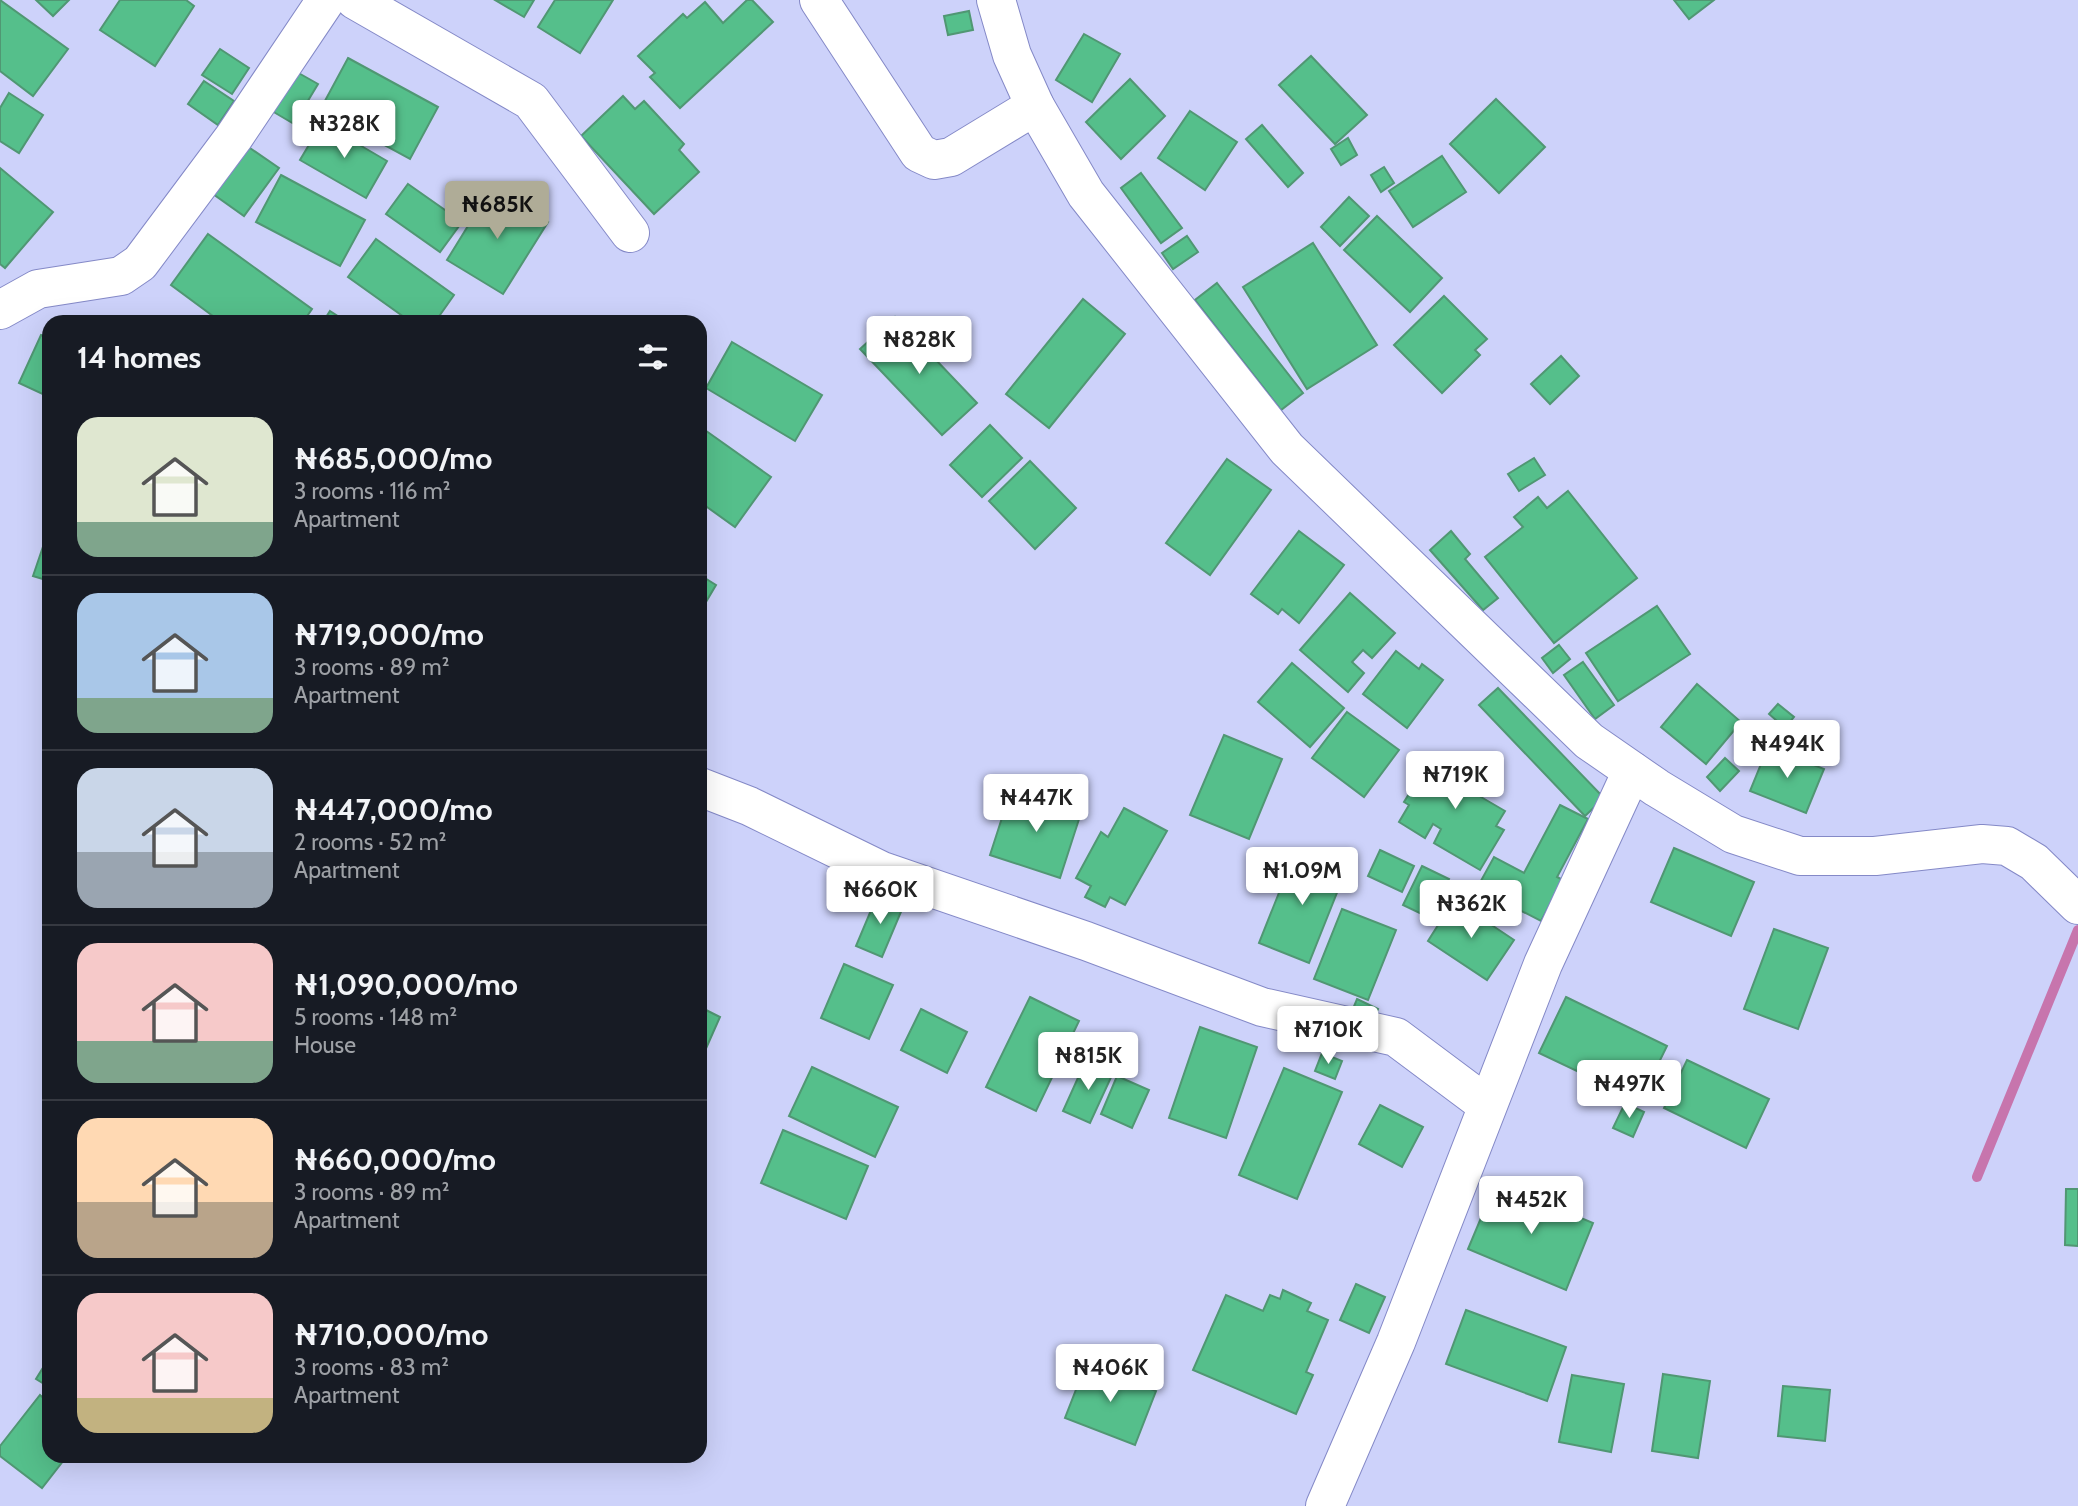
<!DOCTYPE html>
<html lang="en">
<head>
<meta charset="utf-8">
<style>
  body { margin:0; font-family:Cabin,sans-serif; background:#20242c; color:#f1f3f6; height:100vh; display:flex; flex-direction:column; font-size:26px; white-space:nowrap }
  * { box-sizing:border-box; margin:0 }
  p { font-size:23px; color:#9ea1a6 }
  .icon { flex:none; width:38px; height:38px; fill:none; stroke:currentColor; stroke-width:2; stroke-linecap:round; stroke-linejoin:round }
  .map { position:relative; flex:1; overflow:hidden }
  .side { position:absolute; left:42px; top:315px; width:665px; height:1148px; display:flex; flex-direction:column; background:#171b24; border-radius:21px; box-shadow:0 7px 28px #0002 }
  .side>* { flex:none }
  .price { position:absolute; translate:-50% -60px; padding:0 16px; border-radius:7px; background:#fff; color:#222; font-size:23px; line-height:46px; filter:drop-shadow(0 2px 4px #0008) }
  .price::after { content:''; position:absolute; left:50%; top:42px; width:21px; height:16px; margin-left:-10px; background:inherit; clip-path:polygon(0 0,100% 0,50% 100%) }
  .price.on { background:#afac97; color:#111 }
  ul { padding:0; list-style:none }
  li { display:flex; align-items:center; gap:21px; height:175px; padding:0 35px }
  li+li { border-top:2px solid #363941 }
  li span { display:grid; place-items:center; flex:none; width:196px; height:140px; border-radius:21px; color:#555 }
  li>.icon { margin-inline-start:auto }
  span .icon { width:84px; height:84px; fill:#fffc; stroke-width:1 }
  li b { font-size:30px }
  h2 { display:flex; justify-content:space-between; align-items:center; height:84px; padding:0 35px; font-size:30px }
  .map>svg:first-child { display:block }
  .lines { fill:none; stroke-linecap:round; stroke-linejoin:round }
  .stream { stroke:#c775ad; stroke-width:10 }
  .building { fill:#55bf8b; stroke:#509773; stroke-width:2 }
  .minor-casing { stroke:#8489c7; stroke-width:40 }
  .minor { stroke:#fff; stroke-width:38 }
</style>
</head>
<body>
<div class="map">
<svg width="2078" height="1506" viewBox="0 0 2078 1506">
  <rect width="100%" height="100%" fill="#cdd2fa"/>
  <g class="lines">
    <!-- stream -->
    <polyline class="stream" points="1977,1177 2078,930"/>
  </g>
  <!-- building -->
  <g class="building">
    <polygon points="0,0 68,49 33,96 0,71"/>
    <polygon points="36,0 69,0 53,16"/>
    <polygon points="120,0 186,0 194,6 155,66 100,30"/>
    <polygon points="495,0 534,0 524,17"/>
    <polygon points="555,0 613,0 580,53 538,27"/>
    <polygon points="747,0 752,0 773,22 680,108 650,77 655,73 638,56 683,14 687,18 705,2 723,23"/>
    <polygon points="1674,0 1714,0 1689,19"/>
    <polygon points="969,11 973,30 948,35 944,16"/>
    <polygon points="1084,34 1120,54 1092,102 1056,80"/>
    <polygon points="220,49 249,68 232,94 202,75"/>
    <polygon points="1311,56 1367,115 1335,144 1279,85"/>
    <polygon points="348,58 438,107 410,159 320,110"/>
    <polygon points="295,71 318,84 294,124 272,111"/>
    <polygon points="1130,79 1165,116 1121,159 1086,122"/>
    <polygon points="204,81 234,101 218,125 188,104"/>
    <polygon points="9,93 43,115 19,153 0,141 0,108"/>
    <polygon points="623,96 635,109 644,101 684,144 679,150 699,172 654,214 581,136"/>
    <polygon points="1496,99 1545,147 1499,193 1450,144"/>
    <polygon points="1190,111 1237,142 1205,190 1158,158"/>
    <polygon points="322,123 387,161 366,198 300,160"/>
    <polygon points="1262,125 1303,173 1288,187 1246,139"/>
    <polygon points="1348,138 1357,155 1341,165 1331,149"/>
    <polygon points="247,146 279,168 244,216 213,194"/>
    <polygon points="1442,156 1466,192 1413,227 1389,191"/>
    <polygon points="1384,167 1394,183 1381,192 1371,175"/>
    <polygon points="0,168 53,212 5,268 0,264"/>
    <polygon points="1141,173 1182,228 1161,243 1121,188"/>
    <polygon points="281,175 365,220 340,266 256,222"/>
    <polygon points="408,184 462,222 440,252 386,214"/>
    <polygon points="492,187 548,222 503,294 447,260"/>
    <polygon points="1349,197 1369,216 1340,246 1321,227"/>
    <polygon points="1377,216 1442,278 1410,312 1344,250"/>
    <polygon points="208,234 312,309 303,322 221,322 171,285"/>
    <polygon points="1187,236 1198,252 1173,269 1162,253"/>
    <polygon points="376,239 454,295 435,322 411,322 348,277"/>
    <polygon points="1313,243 1377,345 1307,389 1243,287"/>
    <polygon points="1217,283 1303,393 1281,410 1195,300"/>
    <polygon points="1444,296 1487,339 1475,350 1480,355 1442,393 1394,345"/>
    <polygon points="1083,299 1125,334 1049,428 1006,394"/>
    <polygon points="330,311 347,322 323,322"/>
    <polygon points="895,317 977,403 942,435 860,349"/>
    <polygon points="41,335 49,338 49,397 19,383"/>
    <polygon points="732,342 822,395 795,441 706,388"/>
    <polygon points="1561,356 1579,376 1550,404 1531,384"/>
    <polygon points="990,425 1022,458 982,497 950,465"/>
    <polygon points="702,428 771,477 735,527 700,502"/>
    <polygon points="1534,458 1545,475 1519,491 1508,474"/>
    <polygon points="1227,459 1271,490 1210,575 1166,543"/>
    <polygon points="1030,461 1076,508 1035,549 989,501"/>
    <polygon points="1568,491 1637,578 1554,643 1485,557 1523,527 1514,517 1538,497 1547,508"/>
    <polygon points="49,529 49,581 33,576"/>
    <polygon points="1299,531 1344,565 1299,623 1282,609 1278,614 1251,594"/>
    <polygon points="1451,531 1470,554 1465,559 1498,598 1483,610 1430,550"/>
    <polygon points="700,575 716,585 700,612"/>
    <polygon points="1350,593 1395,633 1372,658 1363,650 1352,662 1364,673 1348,692 1300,650"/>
    <polygon points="1657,606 1690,654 1618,701 1586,653"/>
    <polygon points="1559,645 1570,659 1553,673 1542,658"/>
    <polygon points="1396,651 1419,669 1422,664 1443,680 1407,728 1363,694"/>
    <polygon points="1583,662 1614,705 1595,719 1564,675"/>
    <polygon points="1292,663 1344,708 1310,747 1258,702"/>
    <polygon points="1697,684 1741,722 1706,764 1661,727"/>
    <polygon points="1498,688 1604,798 1585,816 1479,705"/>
    <polygon points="1778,704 1794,717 1785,728 1769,714"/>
    <polygon points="1347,712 1399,750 1364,797 1312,758"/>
    <polygon points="1224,735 1282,759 1249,839 1190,815"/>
    <polygon points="1768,747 1824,769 1806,813 1750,791"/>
    <polygon points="1453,757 1492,780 1481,797 1505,811 1496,826 1504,830 1480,870 1434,843 1441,829 1433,824 1425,838 1399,822 1409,805 1404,802 1430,760 1446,769"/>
    <polygon points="1725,758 1739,771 1720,791 1707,777"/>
    <polygon points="1011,790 1081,813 1060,878 990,855"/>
    <polygon points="1560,805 1588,819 1557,877 1563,880 1541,921 1477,888 1494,857 1524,873"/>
    <polygon points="1124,808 1167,831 1125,905 1110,897 1105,907 1085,897 1091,886 1076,878 1101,832 1108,837"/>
    <polygon points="1674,848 1754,882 1731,936 1651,902"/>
    <polygon points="1296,850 1346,870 1309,963 1259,943"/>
    <polygon points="1380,850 1414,866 1402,892 1368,876"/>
    <polygon points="1422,866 1449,879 1430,918 1403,905"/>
    <polygon points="877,896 903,907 882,957 856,946"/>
    <polygon points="1454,900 1514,940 1487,980 1428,941"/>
    <polygon points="1342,909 1396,930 1368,1000 1314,979"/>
    <polygon points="1774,929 1828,948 1798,1029 1744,1009"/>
    <polygon points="844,964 893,985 869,1039 821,1018"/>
    <polygon points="1030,997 1079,1021 1036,1111 986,1087"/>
    <polygon points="1566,997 1667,1046 1640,1101 1539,1053"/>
    <polygon points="1357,999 1378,1009 1371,1025 1350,1016"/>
    <polygon points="700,1007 720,1017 700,1062"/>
    <polygon points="921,1009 967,1032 947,1073 901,1050"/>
    <polygon points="1200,1027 1257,1047 1226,1138 1169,1118"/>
    <polygon points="1322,1053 1342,1061 1335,1079 1315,1071"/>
    <polygon points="1086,1060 1113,1073 1090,1123 1063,1111"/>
    <polygon points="1687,1060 1769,1099 1746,1148 1664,1108"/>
    <polygon points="812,1067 898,1107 875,1157 789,1116"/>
    <polygon points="1284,1068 1342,1092 1297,1199 1239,1175"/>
    <polygon points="1117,1076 1149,1090 1132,1128 1101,1114"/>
    <polygon points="1625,1103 1644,1112 1633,1137 1613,1128"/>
    <polygon points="1380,1105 1423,1127 1402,1167 1359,1144"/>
    <polygon points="783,1130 868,1166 846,1219 761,1183"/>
    <polygon points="1496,1182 1593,1223 1566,1290 1468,1249"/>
    <polygon points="2066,1189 2078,1189 2078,1246 2065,1245"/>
    <polygon points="1356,1284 1385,1297 1369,1333 1340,1320"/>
    <polygon points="1283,1290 1311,1303 1307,1311 1328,1320 1306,1372 1313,1375 1296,1414 1193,1370 1226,1295 1263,1311 1270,1295 1280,1299"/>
    <polygon points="1466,1310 1566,1347 1547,1401 1446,1364"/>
    <polygon points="49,1358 49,1387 36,1379"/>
    <polygon points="1086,1364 1156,1391 1135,1445 1065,1418"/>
    <polygon points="1663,1374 1710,1381 1698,1458 1652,1451"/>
    <polygon points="1572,1375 1624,1384 1611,1452 1559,1442"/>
    <polygon points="1783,1386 1830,1390 1825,1441 1778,1436"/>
    <polygon points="40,1395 49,1403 49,1456 67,1456 42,1488 0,1456 0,1446"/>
  </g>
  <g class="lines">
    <defs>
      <g id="minor">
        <polyline points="355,0 531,101 630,233"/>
        <polyline points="819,0 919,153 934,160 951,157 1035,106"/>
        <polyline points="996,0 1012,55 1035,106 1086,194 1287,449 1589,741 1657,788 1733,834 1800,856 1875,856 1982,844 2007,846 2034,862 2078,905"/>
        <polyline points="0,310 38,289 121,276 140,263 234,137 326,0"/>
        <polyline points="700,787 749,806 882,871 1086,941 1262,1007 1396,1037 1487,1105"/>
        <polyline points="1325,1506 1396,1342 1543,964 1632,771"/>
      </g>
    </defs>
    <!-- minor casing -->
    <use href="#minor" class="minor-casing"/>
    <!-- minor -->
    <use href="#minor" class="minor"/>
  </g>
</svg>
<b class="price" style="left:344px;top:160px">₦328K</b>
<b class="price on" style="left:497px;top:241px">₦685K</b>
<b class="price" style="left:919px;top:376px">₦828K</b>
<b class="price" style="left:1787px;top:780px">₦494K</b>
<b class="price" style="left:1455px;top:811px">₦719K</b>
<b class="price" style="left:1036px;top:834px">₦447K</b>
<b class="price" style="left:1302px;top:907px">₦1.09M</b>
<b class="price" style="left:880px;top:926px">₦660K</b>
<b class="price" style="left:1471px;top:940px">₦362K</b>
<b class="price" style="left:1328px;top:1066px">₦710K</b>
<b class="price" style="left:1088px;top:1092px">₦815K</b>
<b class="price" style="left:1629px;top:1120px">₦497K</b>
<b class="price" style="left:1531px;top:1236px">₦452K</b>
<b class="price" style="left:1110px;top:1404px">₦406K</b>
<section class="side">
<h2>14 homes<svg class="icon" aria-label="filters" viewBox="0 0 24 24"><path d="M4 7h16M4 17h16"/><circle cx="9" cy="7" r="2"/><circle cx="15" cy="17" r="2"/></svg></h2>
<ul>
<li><span style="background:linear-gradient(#dfe7d0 75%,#7fa58c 0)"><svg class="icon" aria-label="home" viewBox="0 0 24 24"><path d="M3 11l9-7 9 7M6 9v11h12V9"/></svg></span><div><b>₦685,000/mo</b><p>3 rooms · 116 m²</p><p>Apartment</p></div></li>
<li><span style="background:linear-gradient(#a9c7e8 75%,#7fa58c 0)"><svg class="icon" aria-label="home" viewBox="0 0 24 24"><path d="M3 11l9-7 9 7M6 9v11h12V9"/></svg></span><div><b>₦719,000/mo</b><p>3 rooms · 89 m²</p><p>Apartment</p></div></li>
<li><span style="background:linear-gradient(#c9d6e8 60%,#9aa5b1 0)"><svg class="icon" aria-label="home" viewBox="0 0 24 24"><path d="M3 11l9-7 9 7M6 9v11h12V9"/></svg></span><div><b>₦447,000/mo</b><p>2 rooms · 52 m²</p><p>Apartment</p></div></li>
<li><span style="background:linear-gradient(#f6c9c9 70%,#7fa58c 0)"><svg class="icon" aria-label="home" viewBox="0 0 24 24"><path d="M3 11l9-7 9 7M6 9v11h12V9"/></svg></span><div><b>₦1,090,000/mo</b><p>5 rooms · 148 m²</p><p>House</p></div></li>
<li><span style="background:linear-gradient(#ffd9b3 60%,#b9a48a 0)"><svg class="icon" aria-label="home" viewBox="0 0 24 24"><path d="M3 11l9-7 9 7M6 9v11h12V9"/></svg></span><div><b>₦660,000/mo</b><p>3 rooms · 89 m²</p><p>Apartment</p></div></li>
<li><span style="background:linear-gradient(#f6c9c9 75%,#c2b280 0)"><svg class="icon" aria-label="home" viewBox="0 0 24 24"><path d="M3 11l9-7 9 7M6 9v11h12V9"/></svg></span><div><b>₦710,000/mo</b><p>3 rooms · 83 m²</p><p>Apartment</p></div></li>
</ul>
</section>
</div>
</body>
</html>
